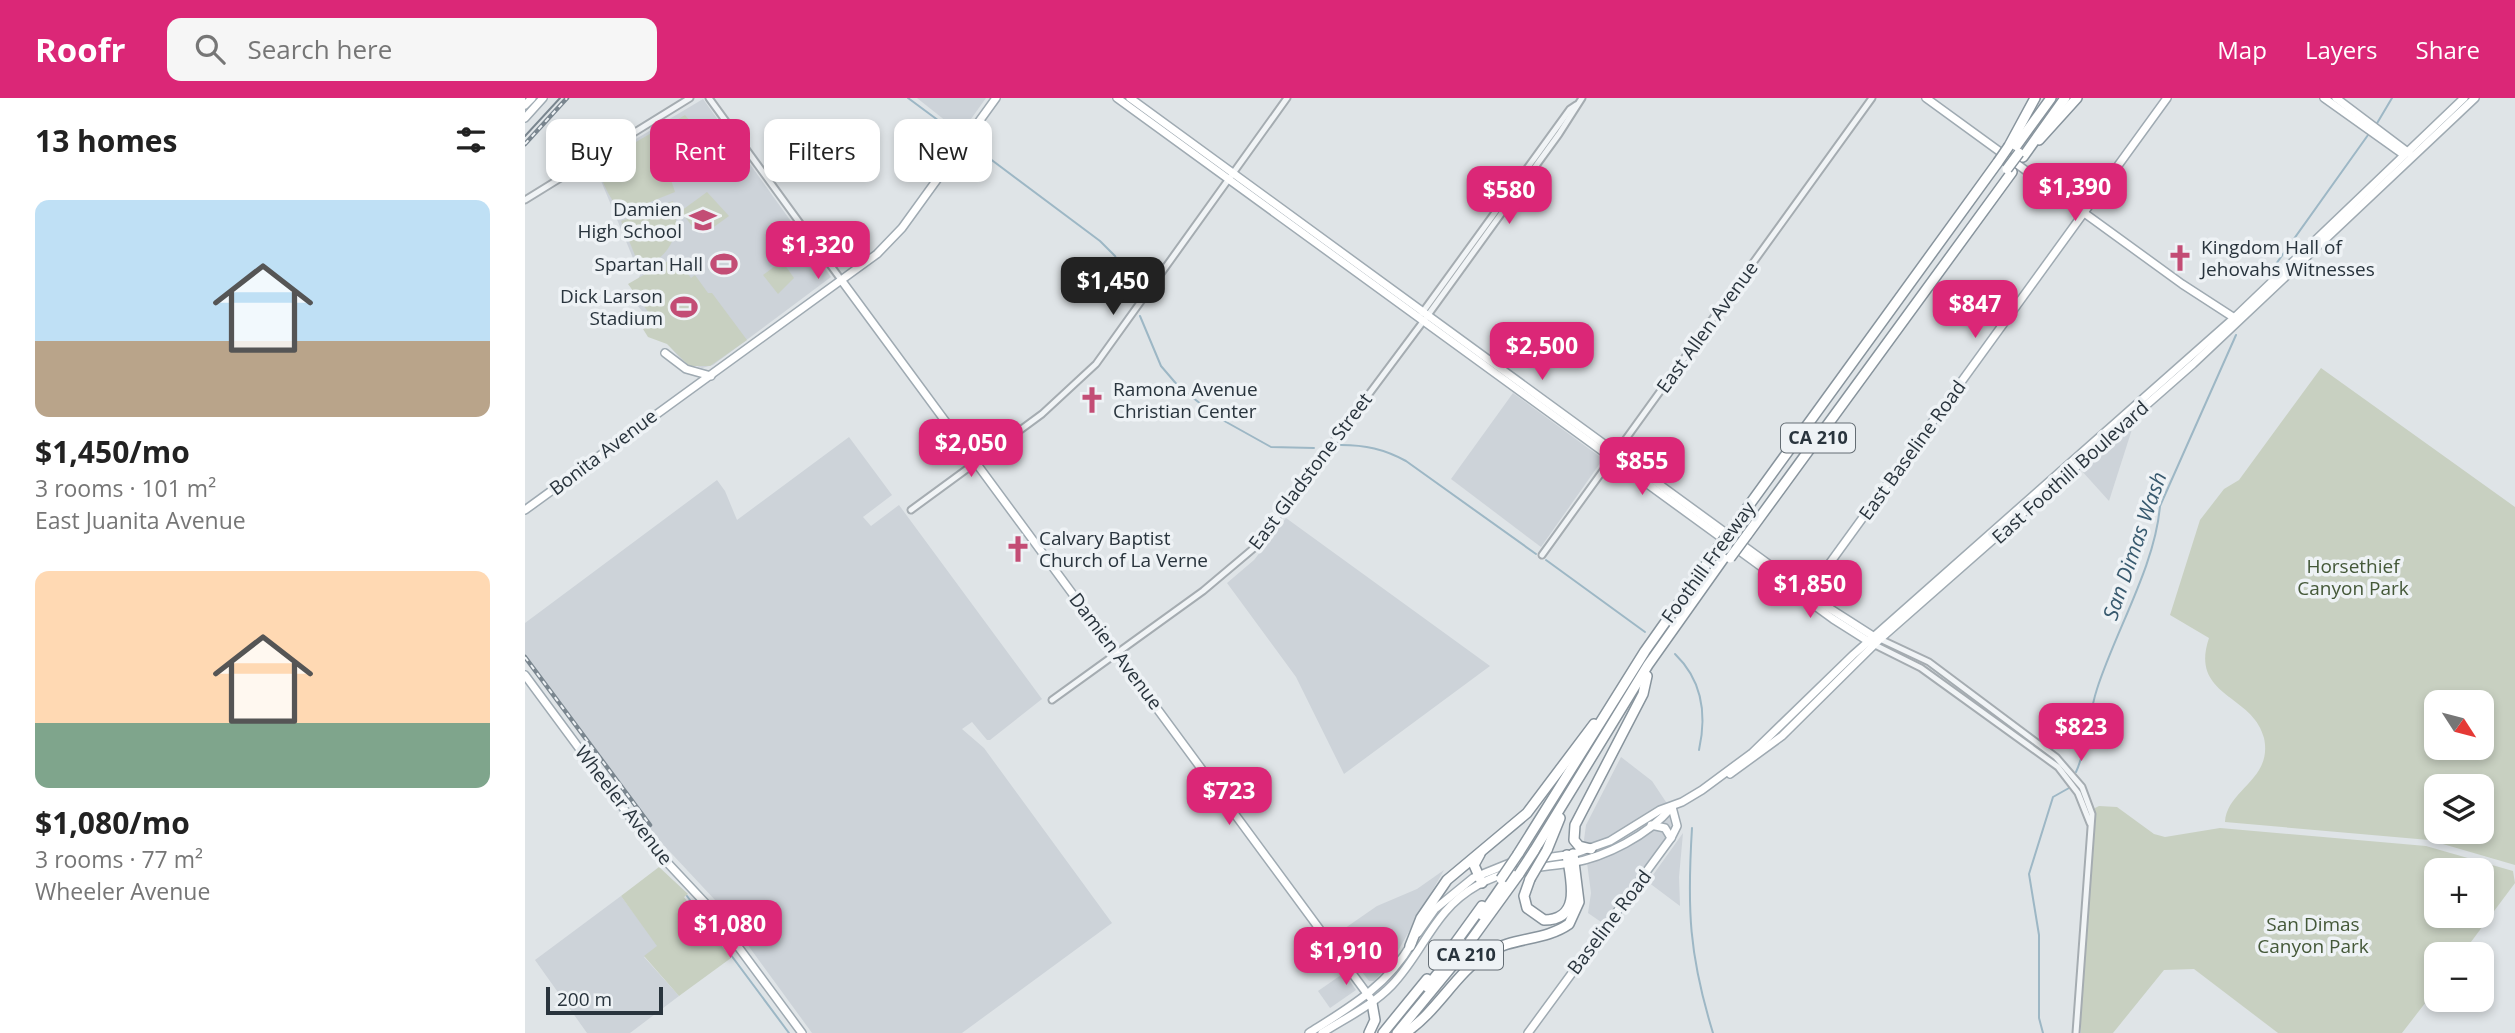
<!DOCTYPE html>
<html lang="en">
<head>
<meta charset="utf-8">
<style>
  body { margin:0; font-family:"Open Sans",sans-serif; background:#f6f6f6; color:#222; height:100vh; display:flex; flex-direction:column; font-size:26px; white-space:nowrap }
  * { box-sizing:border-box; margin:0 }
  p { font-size:23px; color:#767676 }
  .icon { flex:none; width:38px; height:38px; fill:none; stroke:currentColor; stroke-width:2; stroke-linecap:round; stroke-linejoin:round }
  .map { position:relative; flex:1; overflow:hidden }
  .sheet { display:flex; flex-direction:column; background:#fff; width:525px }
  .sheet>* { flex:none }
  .top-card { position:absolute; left:21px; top:21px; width:665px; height:63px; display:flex; gap:14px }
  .needle { width:46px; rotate:126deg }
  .controls { position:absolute; left:1899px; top:592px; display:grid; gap:14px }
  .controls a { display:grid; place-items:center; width:70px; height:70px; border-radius:14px; background:#fff; box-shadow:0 4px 10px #0003; font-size:35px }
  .scale { position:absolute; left:21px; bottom:18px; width:117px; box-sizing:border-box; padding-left:7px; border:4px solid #29343d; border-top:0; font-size:19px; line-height:24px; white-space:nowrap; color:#29343d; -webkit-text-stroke:5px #eef2f5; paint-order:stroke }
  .price { position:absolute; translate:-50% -60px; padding:0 16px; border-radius:14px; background:#db2777; color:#fff; font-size:23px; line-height:46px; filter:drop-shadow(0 2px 4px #0008) }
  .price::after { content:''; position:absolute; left:50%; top:42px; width:21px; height:16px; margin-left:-10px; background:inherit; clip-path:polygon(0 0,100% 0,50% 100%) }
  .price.active { background:#222; color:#fff }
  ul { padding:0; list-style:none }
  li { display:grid; align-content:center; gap:14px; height:371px; padding:0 35px }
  li span { display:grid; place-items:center; height:217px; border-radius:14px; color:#555 }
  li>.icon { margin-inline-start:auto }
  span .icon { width:126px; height:126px; fill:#fffc; stroke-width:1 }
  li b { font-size:30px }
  h2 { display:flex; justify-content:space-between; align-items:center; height:84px; padding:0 35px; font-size:30px }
  .chip { padding:0 24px; border-radius:14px; background:#fff; box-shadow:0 4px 10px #0003; font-size:24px; line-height:63px }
  .chip.active { background:#db2777; color:#fff }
  header { display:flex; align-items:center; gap:42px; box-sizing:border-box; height:98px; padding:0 35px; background:#db2777; color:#fff }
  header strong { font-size:33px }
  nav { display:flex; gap:38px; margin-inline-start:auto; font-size:24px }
  .search { width:490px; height:63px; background:#f6f6f6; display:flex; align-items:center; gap:18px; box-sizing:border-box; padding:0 24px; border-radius:14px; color:#767676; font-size:26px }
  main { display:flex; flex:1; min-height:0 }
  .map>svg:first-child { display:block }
  .built { fill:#cdd3d9 }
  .green { fill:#c8d0c1; fill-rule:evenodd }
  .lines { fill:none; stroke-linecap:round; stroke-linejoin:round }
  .stream { stroke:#9db7c5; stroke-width:2 }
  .minor-casing { stroke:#a5acb1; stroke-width:9 }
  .major-casing { stroke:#9faab2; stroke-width:10 }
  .highway-casing { stroke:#88949d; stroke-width:12 }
  .minor { stroke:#f1f4f6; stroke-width:5 }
  .major { stroke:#fff; stroke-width:7 }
  .highway { stroke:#fff; stroke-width:9 }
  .tram { stroke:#7a868f; stroke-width:2 }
  .rail-casing { stroke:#7a868f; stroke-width:4.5 }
  .rail { stroke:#eef2f5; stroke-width:2; stroke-dasharray:5; stroke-linecap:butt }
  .highway-bridge-casing { stroke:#88949d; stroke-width:12; stroke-linecap:butt }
  .highway-bridge { stroke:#fff; stroke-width:9 }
  .labels { text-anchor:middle; stroke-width:7; stroke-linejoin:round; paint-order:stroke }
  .shield { fill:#eef2f5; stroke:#646d74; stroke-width:2 }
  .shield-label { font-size:18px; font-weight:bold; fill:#29343d }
  .poi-label { font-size:19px; fill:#29343d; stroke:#eef2f5; text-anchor:end }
  .street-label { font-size:19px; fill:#29343d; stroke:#eef2f5 }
  .park-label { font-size:19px; fill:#445838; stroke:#eef2f5 }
  .water-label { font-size:21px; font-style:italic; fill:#37596e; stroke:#eef2f5 }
</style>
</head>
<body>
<header>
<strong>Roofr</strong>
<div class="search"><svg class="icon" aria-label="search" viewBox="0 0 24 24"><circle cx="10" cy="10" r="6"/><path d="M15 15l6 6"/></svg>Search here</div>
<nav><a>Map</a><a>Layers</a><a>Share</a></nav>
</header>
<main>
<section class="sheet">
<h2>13 homes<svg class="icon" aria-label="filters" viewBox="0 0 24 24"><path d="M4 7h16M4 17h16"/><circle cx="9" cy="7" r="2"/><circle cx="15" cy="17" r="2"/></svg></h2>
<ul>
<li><span style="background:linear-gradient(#bfe0f5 65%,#b9a48a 0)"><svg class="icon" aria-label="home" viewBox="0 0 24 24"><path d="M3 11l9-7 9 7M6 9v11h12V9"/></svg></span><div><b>$1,450/mo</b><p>3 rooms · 101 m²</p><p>East Juanita Avenue</p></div></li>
<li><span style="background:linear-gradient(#ffd9b3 70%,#7fa58c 0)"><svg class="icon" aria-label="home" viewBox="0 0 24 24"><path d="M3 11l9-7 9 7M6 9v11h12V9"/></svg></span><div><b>$1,080/mo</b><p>3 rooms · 77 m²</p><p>Wheeler Avenue</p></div></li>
</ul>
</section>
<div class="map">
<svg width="1990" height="935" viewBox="0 0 1990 935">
  <rect width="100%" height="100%" fill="#dfe4e7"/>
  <!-- built -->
  <g class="built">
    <polygon points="392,0 461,0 436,35"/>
    <polygon points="178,1 306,179 188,267 177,270 156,262 105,198 115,177 69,66"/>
    <polygon points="988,295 1078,361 1016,449 926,381"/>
    <polygon points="1609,325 1584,403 1556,372"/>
    <polygon points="324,339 367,397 338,419 346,428 374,407 517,601 465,642 462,642 447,624 437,631 459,650 587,825 437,935 287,935 190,802 133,741 0,562 0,525 192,382 200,393 212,422"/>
    <polygon points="761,420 965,568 819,676 771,579 702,485 729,462"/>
    <polygon points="1096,659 1127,683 1143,707 1147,731 1139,748 1079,826 1063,815 1066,795 1059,742 1061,727"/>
    <polygon points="1158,735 1154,779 1155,808 1123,784"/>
    <polygon points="919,772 866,865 849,883 844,883 812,842 813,835 852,808 892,791"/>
    <polygon points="96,798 133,848 119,859 154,898 105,935 62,935 10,862"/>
    <polygon points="819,875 831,892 805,910 793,893"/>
  </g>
  <!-- green -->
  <g class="green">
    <path d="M160,17c9,9 10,18 1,28l-10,3 -11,-19z"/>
    <path d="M130,33l20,61c-54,21 -56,32 -79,-27z"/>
    <polygon points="182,94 204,118 186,131 180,122 169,131 156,113"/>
    <path d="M148,103c9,33 -2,54 -32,69l-20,-49z"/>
    <polygon points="150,159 166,180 170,177 183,195 187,195 222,242 185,268 164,268 142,246 123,239 118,231 129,222 103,186"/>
    <polygon points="257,163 269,180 253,196 238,177"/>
    <path d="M1796,270l194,139v358l-86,-25 -204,-18c2,-33 48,-42 39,-84 -11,-44 -75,-41 -55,-100l-39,-23 30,-95 24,-31 15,-9zM1911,604h45v45h-45zM1911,688h45v45h-45z"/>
    <path d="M1574,708l18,1 37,27 11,3 55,-9 206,18 87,25 2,12 -53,71h-26v35l-34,44h-124l-84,-64 -30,1 -51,63h-32l-1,-26 15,-199zM1911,772h45v45h-45z"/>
    <polygon points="134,769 163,796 159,799 206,860 154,898 119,858 132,848 96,798"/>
  </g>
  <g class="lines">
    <!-- stream -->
    <g class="stream">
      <polyline points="383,0 433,37"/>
      <polyline points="1851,27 1867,0"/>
      <polyline points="448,48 575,143 590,158 609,203"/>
      <polyline points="1746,173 1843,37"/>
      <polyline points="615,218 636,268 654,289 694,320 746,349 789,350"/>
      <path d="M816,347c24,0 43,4 65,16l130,93"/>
      <polyline points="1021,462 1120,534"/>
      <path d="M1150,556c28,27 32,60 24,96"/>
      <path d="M1551,674c12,-26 12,-56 21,-83 19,-59 58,-123 63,-183l76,-171"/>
      <path d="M1167,730c-5,81 -3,127 21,205"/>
      <polyline points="162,798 264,935"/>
      <polyline points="1518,935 1514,920 1514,837 1504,776 1528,699 1544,690"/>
    </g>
    <defs>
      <g id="minor">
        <polyline points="184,0 317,183"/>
        <polyline points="0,102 165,0"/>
        <polyline points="897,215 1045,11 1051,7"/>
        <polyline points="386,412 517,316 571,266 762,0"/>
        <polyline points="1017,457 1347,0"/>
        <polyline points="1355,541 1404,564 1531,659 1557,689 1567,716 1551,935"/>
        <polyline points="1350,547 1396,570 1533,669 1553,695 1565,725"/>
        <polyline points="527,602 678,493 729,450 903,217 1034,36 1057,0"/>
      </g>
      <g id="major">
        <polyline points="592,0 1308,521 1346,545"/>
        <polyline points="605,0 1301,508 1351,540"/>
        <polyline points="1401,0 1657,186 1711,221"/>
        <polyline points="1799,0 1879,57"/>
        <polyline points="1811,0 1884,55"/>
        <polyline points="0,7 7,0"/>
        <polyline points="0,20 18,0"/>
        <polyline points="317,183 846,901"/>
        <polyline points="140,255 161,271 186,278"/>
        <polyline points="0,412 352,156 377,130 471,0"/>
        <polyline points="1281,498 1642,0"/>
        <polyline points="0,577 124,745 183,808 277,935"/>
        <polyline points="1205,676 1257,638 1355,541 1668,266 1950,0"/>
        <polyline points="1126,727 1140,730 1146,740"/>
        <polyline points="893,835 910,811 948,780 985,765 1048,756 1085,743 1135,712 1157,704 1177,692 1227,655 1328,557 1709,220 1939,0"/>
        <path d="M784,935c41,-26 78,-47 103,-90"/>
        <path d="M797,935c24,-15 51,-28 70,-48 33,-35 41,-75 86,-100 29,-17 61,-17 93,-22 35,-6 77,-28 100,-55"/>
        <polyline points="1003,935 1146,740 1152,728 1147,709"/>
      </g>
      <g id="highway">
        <polyline points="1514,42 1552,0"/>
        <polyline points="1484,48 1510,0"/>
        <polyline points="1489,51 1526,0"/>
        <polyline points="1498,59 1540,0"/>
        <polyline points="1209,428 1473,64"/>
        <polyline points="1222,437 1487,74"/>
        <polyline points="1066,751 1054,748 1049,742 1050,727 1118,596 1122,578"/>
        <polyline points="1022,752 1035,720"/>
        <polyline points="1009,753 1123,567 1201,457"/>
        <polyline points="955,756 949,767 957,785"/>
        <polyline points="993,756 1120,553 1192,451"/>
        <path d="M1005,781l-6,17 3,12 17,12c38,0 27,-40 23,-65"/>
        <polyline points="957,817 984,778"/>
        <polyline points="885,848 896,820 922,782 1002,715 1069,626"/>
        <polyline points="928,848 957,808"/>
        <polyline points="902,889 937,845"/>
        <polyline points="844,935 850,922 847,905"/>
        <polyline points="858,935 902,881"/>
        <polyline points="872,935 928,867 994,776"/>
        <path d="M880,935c32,-21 50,-59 82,-80 26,-16 58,-12 82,-29l10,-22 -6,-48"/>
      </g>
    </defs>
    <!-- minor casing -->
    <use href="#minor" class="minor-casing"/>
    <!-- major casing -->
    <use href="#major" class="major-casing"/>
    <!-- highway casing -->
    <use href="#highway" class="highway-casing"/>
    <!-- minor -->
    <use href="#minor" class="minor"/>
    <!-- major -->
    <use href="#major" class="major"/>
    <!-- highway -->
    <use href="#highway" class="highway"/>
    <!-- tram -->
    <polyline class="tram" points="0,38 35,0"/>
    <defs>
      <g id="rail">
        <polyline points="0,46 42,0"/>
        <polyline points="0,559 125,727"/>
      </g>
    </defs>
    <!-- rail casing -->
    <use href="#rail" class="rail-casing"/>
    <!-- rail -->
    <use href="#rail" class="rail"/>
    <defs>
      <g id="highway-bridge">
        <polyline points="1473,64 1484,48"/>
        <polyline points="1482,71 1494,55"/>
        <polyline points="1192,451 1209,428"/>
        <polyline points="1205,460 1222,437"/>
        <polyline points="994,776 1009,753"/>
        <polyline points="976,781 993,756"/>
        <polyline points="1005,781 1022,752"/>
      </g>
    </defs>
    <!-- highway-bridge casing -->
    <use href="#highway-bridge" class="highway-bridge-casing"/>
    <!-- highway-bridge -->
    <use href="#highway-bridge" class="highway-bridge"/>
  </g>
  <!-- icons -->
  <defs>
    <symbol id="school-bare" viewBox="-9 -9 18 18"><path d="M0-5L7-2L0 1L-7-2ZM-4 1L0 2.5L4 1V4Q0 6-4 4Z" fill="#c34d75" stroke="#eef2f5" stroke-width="2.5" paint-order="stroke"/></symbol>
    <symbol id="church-bare" viewBox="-9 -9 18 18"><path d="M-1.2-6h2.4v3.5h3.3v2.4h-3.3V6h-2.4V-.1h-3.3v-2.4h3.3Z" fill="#c34d75" stroke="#eef2f5" stroke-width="2.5" paint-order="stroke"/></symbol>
    <symbol id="stadium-bare" viewBox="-9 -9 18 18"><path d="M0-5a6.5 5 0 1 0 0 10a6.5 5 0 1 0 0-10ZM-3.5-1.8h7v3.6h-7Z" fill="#c34d75" stroke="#eef2f5" stroke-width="2.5" paint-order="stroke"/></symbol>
  </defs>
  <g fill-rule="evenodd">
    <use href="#school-bare" x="159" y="103" width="38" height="38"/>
    <use href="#church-bare" x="1636" y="141" width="38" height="38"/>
    <use href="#stadium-bare" x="180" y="147" width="38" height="38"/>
    <use href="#stadium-bare" x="140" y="190" width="38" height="38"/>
    <use href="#church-bare" x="548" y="283" width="38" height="38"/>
    <use href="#church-bare" x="474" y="432" width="38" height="38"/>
  </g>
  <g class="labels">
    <!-- shield labels -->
    <g class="shield">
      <rect x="1256" y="325.5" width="74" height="29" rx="5"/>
      <rect x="904" y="842.5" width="74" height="29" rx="5"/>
    </g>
    <g class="shield-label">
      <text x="1293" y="346">CA 210</text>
      <text x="941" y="863">CA 210</text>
    </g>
    <!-- poi labels -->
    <g class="poi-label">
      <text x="157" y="118">Damien<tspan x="157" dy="22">High School</tspan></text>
      <text x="1676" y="156" text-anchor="start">Kingdom Hall of<tspan x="1676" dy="22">Jehovahs Witnesses</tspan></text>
      <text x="178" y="173">Spartan Hall</text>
      <text x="138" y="205">Dick Larson<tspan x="138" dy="22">Stadium</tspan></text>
      <text x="588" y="298" text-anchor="start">Ramona Avenue<tspan x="588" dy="22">Christian Center</tspan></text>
      <text x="514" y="447" text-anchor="start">Calvary Baptist<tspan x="514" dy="22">Church of La Verne</tspan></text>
    </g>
    <!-- street labels -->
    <g class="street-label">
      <text transform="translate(1182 229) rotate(-54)" y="7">East Allen Avenue</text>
      <text transform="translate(1387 352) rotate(-54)" y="7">East Baseline Road</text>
      <text transform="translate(78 354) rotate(-37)" y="7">Bonita Avenue</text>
      <text transform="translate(785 373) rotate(-53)" y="7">East Gladstone Street</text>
      <text transform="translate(1545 374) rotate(-42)" y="7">East Foothill Boulevard</text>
      <text transform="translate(1183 464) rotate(-54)" y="7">Foothill Freeway</text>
      <text transform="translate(591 553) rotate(53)" y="7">Damien Avenue</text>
      <text transform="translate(99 707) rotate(52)" y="7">Wheeler Avenue</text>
      <text transform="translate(1084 824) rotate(-53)" y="7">Baseline Road</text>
    </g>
    <!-- park labels -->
    <g class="park-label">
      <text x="1828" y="475">Horsethief<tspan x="1828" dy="22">Canyon Park</tspan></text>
      <text x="1788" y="833">San Dimas<tspan x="1788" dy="22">Canyon Park</tspan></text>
    </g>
    <!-- water labels -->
    <g class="water-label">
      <text transform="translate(1610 448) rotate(-71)" y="7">San Dimas Wash</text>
    </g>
  </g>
</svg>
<div class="controls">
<a><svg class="needle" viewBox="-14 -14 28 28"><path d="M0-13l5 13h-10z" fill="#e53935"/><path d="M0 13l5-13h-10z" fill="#767676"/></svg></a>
<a><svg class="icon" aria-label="layers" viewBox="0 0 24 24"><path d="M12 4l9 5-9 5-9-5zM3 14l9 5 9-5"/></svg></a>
<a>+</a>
<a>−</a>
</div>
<div class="scale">200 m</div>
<b class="price" style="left:1550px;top:125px">$1,390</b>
<b class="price" style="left:984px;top:128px">$580</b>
<b class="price" style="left:293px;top:183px">$1,320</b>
<b class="price active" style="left:588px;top:219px">$1,450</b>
<b class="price" style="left:1450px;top:242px">$847</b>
<b class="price" style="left:1017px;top:284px">$2,500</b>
<b class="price" style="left:446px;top:381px">$2,050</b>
<b class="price" style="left:1117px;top:399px">$855</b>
<b class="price" style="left:1285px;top:522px">$1,850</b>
<b class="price" style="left:1556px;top:665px">$823</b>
<b class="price" style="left:704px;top:729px">$723</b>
<b class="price" style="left:205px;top:862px">$1,080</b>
<b class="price" style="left:821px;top:889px">$1,910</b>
<div class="top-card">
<a class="chip">Buy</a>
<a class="chip active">Rent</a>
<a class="chip">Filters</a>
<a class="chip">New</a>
</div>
</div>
</main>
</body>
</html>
